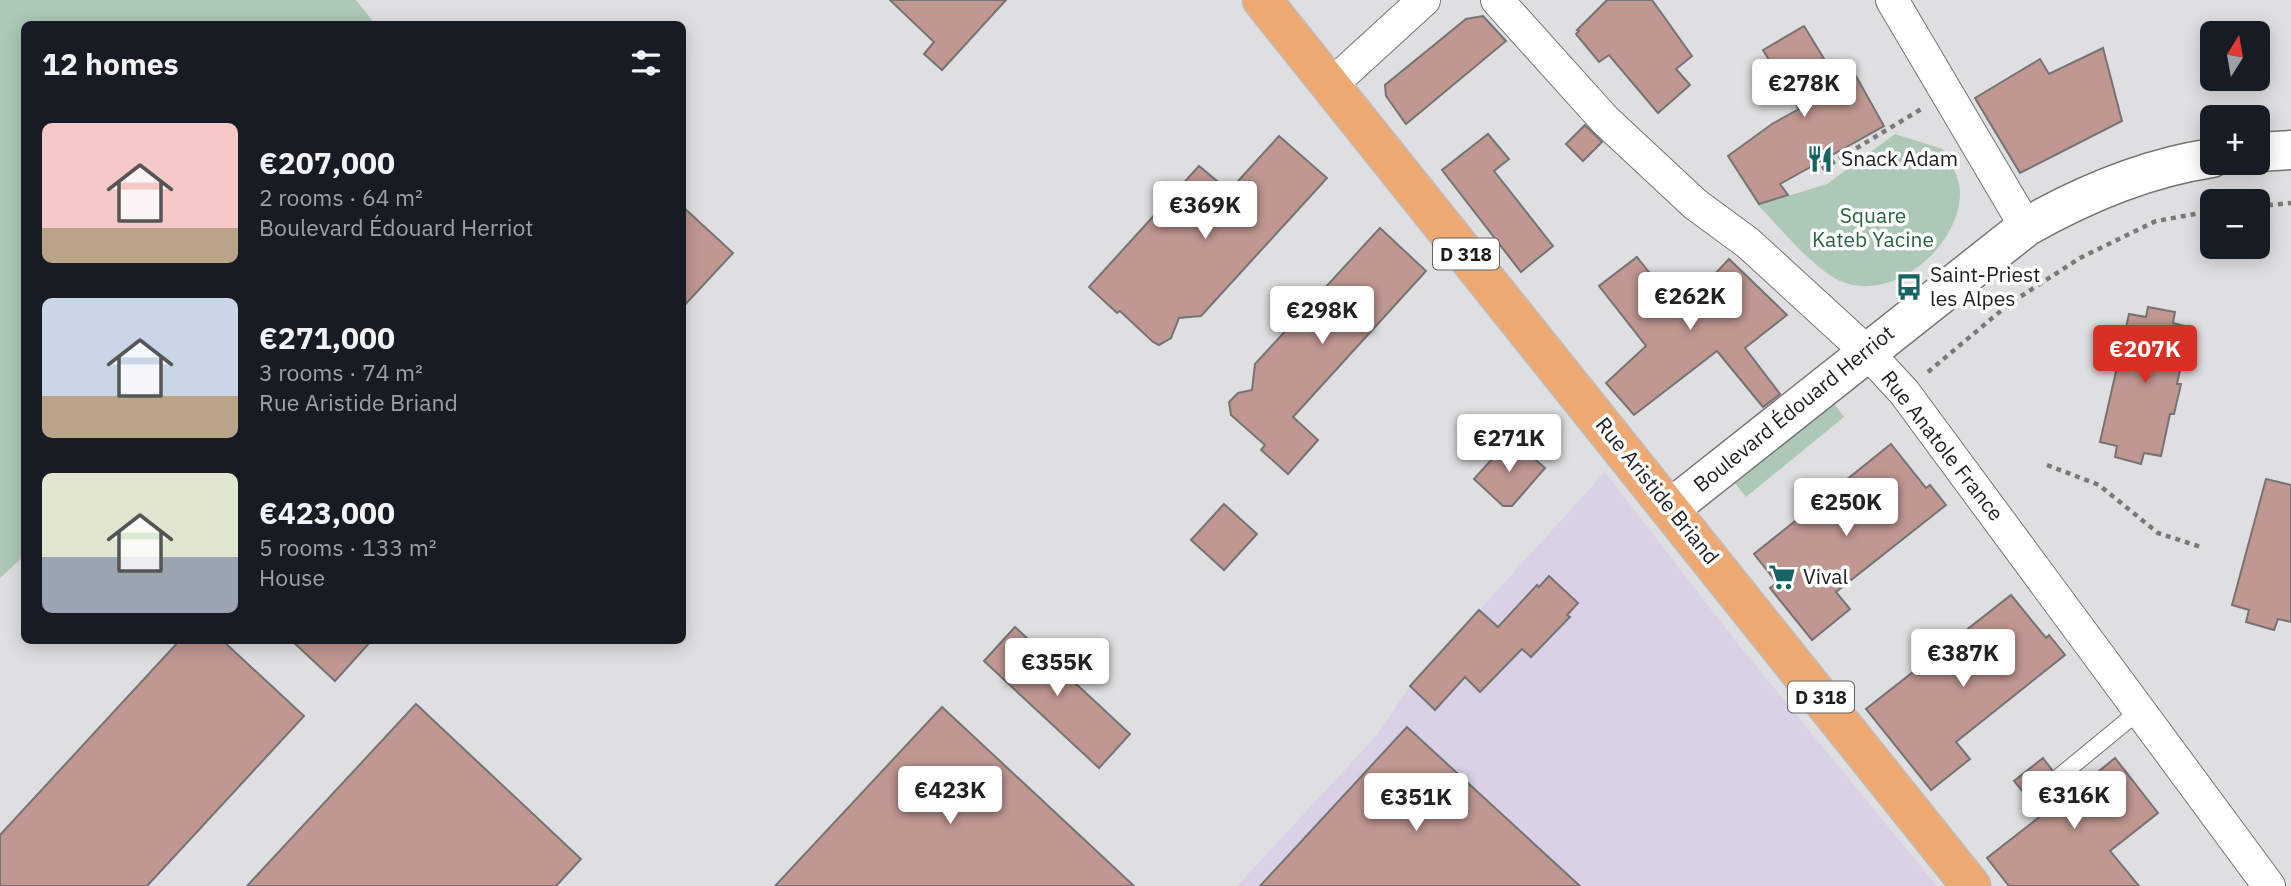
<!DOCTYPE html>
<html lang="en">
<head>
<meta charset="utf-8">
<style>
  body { margin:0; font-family:"IBM Plex Sans",sans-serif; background:#20242c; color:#f1f3f6; height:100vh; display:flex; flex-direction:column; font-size:26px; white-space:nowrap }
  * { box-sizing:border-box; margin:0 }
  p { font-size:23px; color:#9ea1a6 }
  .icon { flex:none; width:38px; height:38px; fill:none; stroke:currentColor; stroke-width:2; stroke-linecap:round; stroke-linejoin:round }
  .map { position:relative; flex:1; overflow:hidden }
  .side { position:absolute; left:21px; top:21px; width:665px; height:623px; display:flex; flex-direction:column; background:#171b24; border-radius:10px; box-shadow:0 4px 18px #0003 }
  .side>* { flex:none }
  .needle { width:46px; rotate:11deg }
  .fabs { position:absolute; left:2200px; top:21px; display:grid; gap:14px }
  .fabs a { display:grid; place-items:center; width:70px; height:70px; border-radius:10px; background:#171b24; box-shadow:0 4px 18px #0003; font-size:35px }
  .price { position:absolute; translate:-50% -60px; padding:0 16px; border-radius:7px; background:#fff; color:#222; font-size:23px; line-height:46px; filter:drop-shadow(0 2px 4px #0008) }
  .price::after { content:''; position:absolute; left:50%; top:42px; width:21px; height:16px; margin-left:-10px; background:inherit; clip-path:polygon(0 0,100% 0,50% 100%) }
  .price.active { background:#d93025; color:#fff }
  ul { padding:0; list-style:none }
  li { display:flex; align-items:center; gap:21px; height:175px; padding:0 21px }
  li span { display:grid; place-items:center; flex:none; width:196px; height:140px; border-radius:10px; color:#555 }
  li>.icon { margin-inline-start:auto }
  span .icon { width:84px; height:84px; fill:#fffc; stroke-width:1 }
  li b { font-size:30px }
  h2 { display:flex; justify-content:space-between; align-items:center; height:84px; padding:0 21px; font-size:30px }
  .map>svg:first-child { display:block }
  .industrial { fill:#dad1e6 }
  .green { fill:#adc8b6 }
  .building { fill:#c09791; stroke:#757373; stroke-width:2 }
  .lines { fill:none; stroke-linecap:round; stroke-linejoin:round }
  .service-casing { stroke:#757577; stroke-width:18 }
  .minor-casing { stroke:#757577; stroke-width:34 }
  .secondary-casing { stroke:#757577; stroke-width:41 }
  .primary-casing { stroke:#bcbcbc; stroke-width:41 }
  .path { stroke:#79797a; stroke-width:4.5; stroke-dasharray:5 5; stroke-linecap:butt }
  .service { stroke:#fff; stroke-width:16 }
  .minor { stroke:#fff; stroke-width:32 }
  .secondary { stroke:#fff; stroke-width:38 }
  .primary { stroke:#eea972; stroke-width:38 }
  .labels { text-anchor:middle; stroke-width:7; stroke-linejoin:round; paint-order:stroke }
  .shield { fill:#fff; stroke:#626262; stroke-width:2 }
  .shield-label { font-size:19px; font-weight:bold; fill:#1e1e1f }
  .poi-label { font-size:21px; fill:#1e1e1f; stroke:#fff; text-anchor:start }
  .park-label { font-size:21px; fill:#2b6342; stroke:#fff }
  .street-label { font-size:21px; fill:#1e1e1f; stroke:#fff }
</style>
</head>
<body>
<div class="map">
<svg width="2291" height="886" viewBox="0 0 2291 886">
  <rect width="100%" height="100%" fill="#dfdfe1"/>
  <!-- industrial -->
  <polygon class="industrial" points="1605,472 1734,639 1937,886 1237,886 1376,736 1410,686"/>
  <!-- green -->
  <g class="green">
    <polygon points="0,0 356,0 375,24 24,24 24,556 0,578"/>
    <path d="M1895,134l48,15c7,14 17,28 17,44 0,53 -67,111 -120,88 -26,-12 -61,-54 -82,-76l69,-21z"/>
    <polygon points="1833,402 1844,417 1746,497 1734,482"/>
  </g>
  <!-- building -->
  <g class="building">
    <polygon points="890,0 1006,0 942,70 924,54 934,42"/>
    <polygon points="1607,0 1652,0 1692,56 1676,69 1690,85 1658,113 1609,55 1599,62 1576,34 1579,31 1577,30"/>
    <polygon points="1483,16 1506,41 1406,124 1386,96 1385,85 1466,19"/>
    <polygon points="1804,26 1840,85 1856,76 1884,126 1780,184 1788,195 1759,204 1728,156 1772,124 1799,109 1763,50"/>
    <polygon points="2103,48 2122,121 2020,173 1975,98 2040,59 2049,74"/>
    <polygon points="1585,125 1602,142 1583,161 1566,144"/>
    <polygon points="1488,134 1509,159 1494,171 1553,246 1521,272 1442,170"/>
    <polygon points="1279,136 1327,178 1201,316 1179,318 1171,338 1159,345 1153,342 1120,311 1117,313 1089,287 1199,166 1229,191"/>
    <polygon points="682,206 733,253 682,308"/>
    <polygon points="1380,228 1426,271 1293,417 1318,440 1288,474 1261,450 1265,445 1231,415 1229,402 1238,393 1252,390 1255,364"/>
    <polygon points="1637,257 1680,311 1729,259 1787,315 1745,348 1780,394 1763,407 1717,351 1634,415 1606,383 1646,346 1599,286"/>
    <polygon points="2148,307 2175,312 2173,323 2189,327 2177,384 2181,384 2174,414 2170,414 2161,456 2144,453 2141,464 2115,457 2117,446 2100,442 2129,314 2146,317"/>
    <polygon points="1511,438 1545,468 1512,506 1503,506 1474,479"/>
    <polygon points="1891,444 1926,488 1930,485 1946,505 1836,592 1850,609 1812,640 1770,588 1777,583 1754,554"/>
    <polygon points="2266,479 2291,485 2291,622 2278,619 2274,630 2246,622 2249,610 2232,605"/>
    <polygon points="1224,504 1257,534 1224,570 1191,540"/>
    <polygon points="1549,576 1578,603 1567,615 1570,617 1531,657 1522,649 1480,692 1465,677 1435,710 1410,686 1479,610 1498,627 1537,585 1539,587"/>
    <polygon points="2011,595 2046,638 2049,635 2065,655 1956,742 1970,759 1931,790 1866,709"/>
    <polygon points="1015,627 1130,734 1099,768 984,661"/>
    <polygon points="180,640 222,640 304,716 147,886 0,886 0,835"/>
    <polygon points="291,640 372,640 335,681"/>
    <polygon points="416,704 581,859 556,886 247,886"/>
    <polygon points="942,707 1134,886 775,886"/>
    <polygon points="1407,727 1580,886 1260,886"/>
    <polygon points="2043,758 2052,770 2050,777 2052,782 2057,786 2064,785 2071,794 2115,758 2158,813 2110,851 2139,886 2009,886 1987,858 2042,815 2014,781"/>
  </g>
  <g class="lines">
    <defs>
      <polyline id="service" points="2060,776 2139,711"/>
      <g id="minor">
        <polyline points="1497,0 1605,120 1695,204 1748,243 1867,352 1904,392 2269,886"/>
        <polyline points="1892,0 2026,227"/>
        <polyline points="1330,86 1424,0"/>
      </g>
      <g id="secondary">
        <polyline points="2258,152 2291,150"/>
        <path d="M1671,508l355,-281c58,-33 120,-59 186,-69"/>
      </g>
      <polyline id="primary" points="1262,0 1971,886"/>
    </defs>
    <!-- service casing -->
    <use href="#service" class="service-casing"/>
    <!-- minor casing -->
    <use href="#minor" class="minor-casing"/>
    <!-- secondary casing -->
    <use href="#secondary" class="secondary-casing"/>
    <!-- primary casing -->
    <use href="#primary" class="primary-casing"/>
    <!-- path -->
    <g class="path">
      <polyline points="1822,169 1923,108"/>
      <polyline points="2258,206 2291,203"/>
      <polyline points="1928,372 2009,304 2080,258 2156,221 2212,211"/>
      <polyline points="2047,465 2099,485 2158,533 2201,547"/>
    </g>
    <!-- service -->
    <use href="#service" class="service"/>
    <!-- minor -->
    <use href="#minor" class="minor"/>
    <!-- secondary -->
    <use href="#secondary" class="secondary"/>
    <!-- primary -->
    <use href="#primary" class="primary"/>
  </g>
  <!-- icons -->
  <defs>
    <symbol id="restaurant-bare" viewBox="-9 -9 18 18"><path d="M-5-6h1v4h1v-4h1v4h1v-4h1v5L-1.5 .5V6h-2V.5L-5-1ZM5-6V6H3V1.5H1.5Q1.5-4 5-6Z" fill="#176563" stroke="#fff" stroke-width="2.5" paint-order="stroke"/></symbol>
    <symbol id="bus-bare" viewBox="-9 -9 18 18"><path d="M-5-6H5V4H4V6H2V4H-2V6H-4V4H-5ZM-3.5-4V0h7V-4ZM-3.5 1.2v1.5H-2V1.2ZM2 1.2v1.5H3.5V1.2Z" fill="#176563" stroke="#fff" stroke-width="2.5" paint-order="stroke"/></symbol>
    <symbol id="supermarket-bare" viewBox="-9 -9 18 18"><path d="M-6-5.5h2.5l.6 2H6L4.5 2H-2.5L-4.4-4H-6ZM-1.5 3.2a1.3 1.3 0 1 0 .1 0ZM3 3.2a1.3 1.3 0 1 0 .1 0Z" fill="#176563" stroke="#fff" stroke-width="2.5" paint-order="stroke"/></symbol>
  </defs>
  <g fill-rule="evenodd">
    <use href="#restaurant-bare" x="1801" y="140" width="38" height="38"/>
    <use href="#bus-bare" x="1890" y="268" width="38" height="38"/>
    <use href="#supermarket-bare" x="1763" y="558" width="38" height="38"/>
  </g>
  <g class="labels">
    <!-- shield labels -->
    <g class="shield">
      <rect x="1433" y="238.5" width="66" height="31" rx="5"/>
      <rect x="1788" y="681.5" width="66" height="31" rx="5"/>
    </g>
    <g class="shield-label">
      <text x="1466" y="261">D 318</text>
      <text x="1821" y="704">D 318</text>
    </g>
    <!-- poi labels -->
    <g class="poi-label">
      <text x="1841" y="166">Snack Adam</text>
      <text x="1930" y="282">Saint-Priest<tspan x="1930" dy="24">les Alpes</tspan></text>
      <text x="1803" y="584">Vival</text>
    </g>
    <!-- park labels -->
    <g class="park-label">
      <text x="1873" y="223">Square<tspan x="1873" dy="24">Kateb Yacine</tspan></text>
    </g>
    <!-- street labels -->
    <g class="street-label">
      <text transform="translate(1794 409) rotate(-39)" y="7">Boulevard Édouard Herriot</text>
      <text transform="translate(1942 446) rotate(52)" y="7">Rue Anatole France</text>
      <text transform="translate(1657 491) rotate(51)" y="7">Rue Aristide Briand</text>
    </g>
  </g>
</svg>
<div class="fabs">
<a><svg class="needle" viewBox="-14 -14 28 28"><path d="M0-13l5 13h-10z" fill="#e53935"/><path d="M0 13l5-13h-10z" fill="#9ea1a6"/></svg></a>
<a>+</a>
<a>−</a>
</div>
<b class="price" style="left:1804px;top:119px">€278K</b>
<b class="price" style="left:1205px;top:241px">€369K</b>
<b class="price" style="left:1690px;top:332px">€262K</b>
<b class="price" style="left:1322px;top:346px">€298K</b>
<b class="price active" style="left:2145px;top:385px">€207K</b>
<b class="price" style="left:1509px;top:474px">€271K</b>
<b class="price" style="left:1846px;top:538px">€250K</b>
<b class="price" style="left:1963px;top:689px">€387K</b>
<b class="price" style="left:1057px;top:698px">€355K</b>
<b class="price" style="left:950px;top:826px">€423K</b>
<b class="price" style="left:2074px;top:831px">€316K</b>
<b class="price" style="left:1416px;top:833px">€351K</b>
<section class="side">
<h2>12 homes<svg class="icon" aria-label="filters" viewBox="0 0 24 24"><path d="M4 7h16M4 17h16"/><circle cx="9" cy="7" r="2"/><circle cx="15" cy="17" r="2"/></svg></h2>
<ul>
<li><span style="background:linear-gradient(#f6c9c9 75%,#b9a48a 0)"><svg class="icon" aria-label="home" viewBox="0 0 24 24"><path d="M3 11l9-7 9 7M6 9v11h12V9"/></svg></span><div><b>€207,000</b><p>2 rooms · 64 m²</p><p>Boulevard Édouard Herriot</p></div></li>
<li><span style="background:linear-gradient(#c9d6e8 70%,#b9a48a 0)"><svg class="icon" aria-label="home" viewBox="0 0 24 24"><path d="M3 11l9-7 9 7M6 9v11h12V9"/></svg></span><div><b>€271,000</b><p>3 rooms · 74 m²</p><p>Rue Aristide Briand</p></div></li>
<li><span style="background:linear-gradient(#dfe7d0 60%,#9aa5b1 0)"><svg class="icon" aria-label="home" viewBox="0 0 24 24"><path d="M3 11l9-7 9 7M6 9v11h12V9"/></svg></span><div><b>€423,000</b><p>5 rooms · 133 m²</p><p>House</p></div></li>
</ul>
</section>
</div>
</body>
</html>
